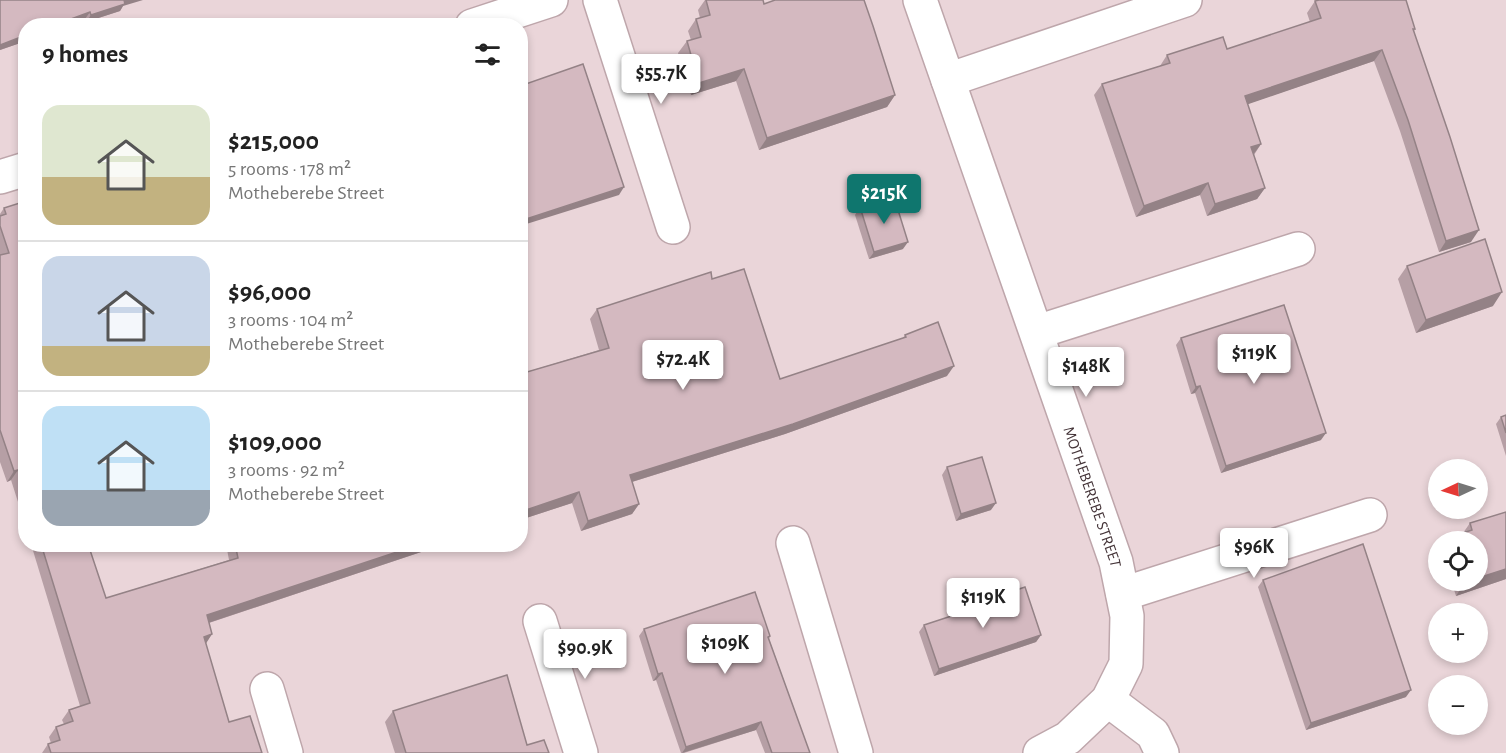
<!DOCTYPE html>
<html lang="en">
<head>
<meta charset="utf-8">
<style>
  body { margin:0; font-family:"Alegreya Sans",sans-serif; background:#f6f6f6; color:#222; height:100vh; display:flex; flex-direction:column; font-size:22px; white-space:nowrap }
  * { box-sizing:border-box; margin:0 }
  p { font-size:20px; color:#767676 }
  .icon { flex:none; width:33px; height:33px; fill:none; stroke:currentColor; stroke-width:2; stroke-linecap:round; stroke-linejoin:round }
  .map { position:relative; flex:1; overflow:hidden }
  .sheet { position:absolute; left:18px; top:18px; width:510px; height:534px; display:flex; flex-direction:column; background:#fff; border-radius:24px; box-shadow:0 3px 9px #0003 }
  .sheet>* { flex:none }
  .needle { width:39px; rotate:266deg }
  .buttons { position:absolute; left:1428px; top:459px; display:grid; gap:12px }
  .buttons a { display:grid; place-items:center; width:60px; height:60px; border-radius:50%; background:#fff; box-shadow:0 3px 9px #0003; font-size:30px }
  .price { position:absolute; translate:-50% -51px; padding:0 14px; border-radius:6px; background:#fff; color:#222; font-size:20px; line-height:39px; filter:drop-shadow(0 2px 3px #0008) }
  .price::after { content:''; position:absolute; left:50%; top:36px; width:18px; height:14px; margin-left:-9px; background:inherit; clip-path:polygon(0 0,100% 0,50% 100%) }
  .price.on { background:#0f766e; color:#fff }
  ul { padding:0; list-style:none }
  li { display:flex; align-items:center; gap:18px; height:150px; padding:0 24px }
  li+li { border-top:2px solid #e0e0e0 }
  li span { display:grid; place-items:center; flex:none; width:168px; height:120px; border-radius:18px; color:#555 }
  li>.icon { margin-inline-start:auto }
  span .icon { width:72px; height:72px; fill:#fffc; stroke-width:1 }
  li b { font-size:26px }
  h2 { display:flex; justify-content:space-between; align-items:center; height:72px; padding:0 24px; font-size:26px }
  .map>svg:first-child { display:block }
  .residential { fill:#ead5d9; fill-rule:evenodd }
  .lines { fill:none; stroke-linecap:round; stroke-linejoin:round }
  .minor-casing { stroke:#bea6ab; stroke-width:36 }
  .minor { stroke:#fff; stroke-width:33 }
  .wall { fill:#b69fa5 }
  .shaded-wall { fill:#948286 }
  .building { fill:#d4b9c0; stroke:#948286; stroke-width:1.5 }
  .labels { text-anchor:middle; stroke-width:6; stroke-linejoin:round; paint-order:stroke }
  .street-label { font-size:16px; fill:#443438; stroke:#fff }
</style>
</head>
<body>
<div class="map">
<svg width="1506" height="753" viewBox="0 0 1506 753">
  <rect width="100%" height="100%" fill="#f2e4e6"/>
  <!-- residential -->
  <path class="residential" d="M0,0h1506v753h-1506zM26,26h494v518h-494zM1438,470h40v38h-40zM1438,542h40v38h-40zM1438,614h40v38h-40zM1438,686h40v38h-40z"/>
  <g class="lines">
    <defs>
      <g id="minor">
        <polyline points="600,0 673,227"/>
        <path id="s1" d="M920,0l196,562 11,54 -1,48 -18,36 -40,38 -28,15"/>
        <polyline points="472,26 551,0"/>
        <polyline points="948,80 1185,0"/>
        <polyline points="0,177 26,169"/>
        <polyline points="1037,332 1298,249"/>
        <polyline points="793,543 856,753"/>
        <polyline points="1123,594 1370,515"/>
        <polyline points="540,621 581,753"/>
        <polyline points="267,689 286,753"/>
        <polyline points="1108,700 1153,734 1162,753"/>
      </g>
    </defs>
    <!-- minor casing -->
    <use href="#minor" class="minor-casing"/>
    <!-- minor -->
    <use href="#minor" class="minor"/>
  </g>
  <!-- wall -->
  <g class="wall">
    <polygon points="0,0 123,6 120,11 86,22 85,19 67,26 26,26 26,41 0,50"/>
    <polygon points="705,0 763,0 764,4 895,95 887,107 759,150 736,81 691,95 678,53 687,41 691,40 688,31 696,19 700,18 698,10"/>
    <polygon points="1315,1 1415,29 1414,31 1471,242 1439,252 1400,131 1374,61 1247,104 1261,144 1254,155 1265,188 1257,199 1207,216 1200,195 1136,217 1094,95 1102,84 1160,66 1167,55 1227,49 1310,22 1307,13"/>
    <polygon points="26,201 26,527 11,480 7,482 0,462 0,214 4,208"/>
    <polygon points="860,207 903,249 869,259 855,215"/>
    <polygon points="1407,266 1493,306 1416,333 1398,279"/>
    <polygon points="712,279 780,379 903,338 905,335 947,376 785,434 632,482 639,504 632,514 581,531 572,503 520,520 520,374 599,350 590,319 597,309"/>
    <polygon points="1181,338 1321,440 1221,473 1195,393 1191,394 1176,345"/>
    <polygon points="1506,415 1506,456 1496,424 1501,417"/>
    <polygon points="947,467 991,510 956,521 942,475"/>
    <polygon points="1470,523 1506,579 1456,596 1451,580 1478,580 1478,542 1448,542 1451,537 1463,533"/>
    <polygon points="31,544 88,544 106,598 229,560 226,544 445,544 209,623 212,634 205,644 229,722 262,753 42,753 48,744 51,743 49,737 56,727 64,724 62,720 69,710 80,706"/>
    <polygon points="1263,580 1406,697 1306,730 1258,587"/>
    <polygon points="990,599 1041,635 1036,642 934,676 919,632 924,625 986,605"/>
    <polygon points="644,629 770,636 769,639 810,753 765,753 756,730 684,753 681,753 656,680 653,681 639,636"/>
    <polygon points="393,711 527,745 549,753 395,753 385,722"/>
  </g>
  <!-- shaded-wall -->
  <g class="shaded-wall">
    <polygon points="124,0 143,0 123,6 120,11 86,22 91,15"/>
    <polygon points="90,12 85,19 67,26 52,26"/>
    <polygon points="26,35 26,41 0,50 0,45"/>
    <polygon points="1382,50 1374,61 1237,108 1245,96"/>
    <polygon points="744,69 736,81 691,95 699,83"/>
    <polygon points="895,95 887,107 759,150 767,138"/>
    <polygon points="1261,144 1253,155 1251,147"/>
    <polygon points="1208,183 1200,195 1136,217 1144,206"/>
    <polygon points="624,187 619,195 520,226 520,221"/>
    <polygon points="1265,188 1257,199 1207,216 1215,204"/>
    <polygon points="1479,230 1471,242 1439,252 1446,241"/>
    <polygon points="908,242 903,249 869,259 874,252"/>
    <polygon points="1502,292 1493,306 1416,333 1426,320"/>
    <polygon points="954,366 947,376 785,434 622,485 630,475"/>
    <polygon points="1200,386 1195,393 1191,394 1196,387"/>
    <polygon points="1326,433 1321,440 1221,473 1226,466"/>
    <polygon points="18,470 11,480 7,482 14,471"/>
    <polygon points="579,492 572,503 520,520 520,512"/>
    <polygon points="996,503 991,510 956,521 961,514"/>
    <polygon points="639,504 632,514 581,531 588,521"/>
    <polygon points="421,544 445,544 199,626 207,615"/>
    <polygon points="1506,569 1506,579 1456,596 1465,582 1471,580 1478,580 1478,578"/>
    <polygon points="212,634 205,645 204,637"/>
    <polygon points="1041,635 1036,642 934,676 939,669"/>
    <polygon points="662,673 656,680 653,681 658,674"/>
    <polygon points="1411,690 1406,697 1306,730 1311,723"/>
    <polygon points="761,722 756,730 682,753 686,747"/>
  </g>
  <!-- building -->
  <g class="building">
    <polygon points="0,0 125,0 124,0 125,4 91,15 90,12 52,26 26,26 26,35 0,45"/>
    <polygon points="706,0 763,0 764,4 775,0 864,0 873,26 895,95 767,138 744,69 699,83 687,41 701,37 696,19 710,15"/>
    <polygon points="1319,0 1406,0 1415,29 1413,29 1450,137 1479,230 1446,241 1408,120 1382,50 1245,96 1261,144 1251,147 1265,188 1215,204 1208,183 1144,206 1102,84 1170,63 1167,55 1223,37 1227,49 1321,18 1315,1"/>
    <polygon points="583,64 624,187 520,221 520,86"/>
    <polygon points="894,197 908,242 874,252 860,207"/>
    <polygon points="26,201 26,494 18,470 14,471 0,430 0,255 9,253 0,226 0,216 6,214 4,208"/>
    <polygon points="1485,239 1502,292 1426,320 1407,266"/>
    <polygon points="744,269 780,379 906,337 905,335 938,322 954,366 793,424 630,475 639,504 588,521 579,492 520,512 520,374 609,348 597,309 711,272 712,279"/>
    <polygon points="1284,305 1326,433 1226,466 1200,386 1196,387 1181,338"/>
    <polygon points="1506,415 1506,433 1501,417"/>
    <polygon points="982,457 996,503 961,514 947,467"/>
    <polygon points="1506,512 1506,569 1478,578 1478,542 1452,542 1451,537 1472,530 1470,523"/>
    <polygon points="41,544 88,544 106,598 238,558 235,544 421,544 207,615 212,634 204,637 229,722 250,716 262,753 51,753 48,744 60,740 56,727 73,721 69,710 90,703"/>
    <polygon points="1363,544 1411,690 1311,723 1263,580"/>
    <polygon points="1025,587 1041,635 939,669 924,625 991,603 990,599"/>
    <polygon points="755,592 770,636 768,637 810,753 772,753 761,722 686,747 662,673 658,674 644,629"/>
    <polygon points="507,675 527,745 544,740 549,753 406,753 393,711"/>
  </g>
  <g class="labels">
    <!-- street labels -->
    <g class="street-label">
      <text dy="6" stroke="none"><textPath href="#s1" startOffset="526">MOTHEBEREBE STREET</textPath></text>
    </g>
  </g>
</svg>
<div class="buttons">
<a><svg class="needle" viewBox="-14 -14 28 28"><path d="M0-13l5 13h-10z" fill="#e53935"/><path d="M0 13l5-13h-10z" fill="#767676"/></svg></a>
<a><svg class="icon" aria-label="locate" viewBox="0 0 24 24"><circle cx="12" cy="12" r="6"/><path d="M12 2v4M12 18v4M2 12h4M18 12h4"/></svg></a>
<a>+</a>
<a>−</a>
</div>
<b class="price" style="left:661px;top:105px">$55.7K</b>
<b class="price on" style="left:884px;top:225px">$215K</b>
<b class="price" style="left:1254px;top:385px">$119K</b>
<b class="price" style="left:683px;top:391px">$72.4K</b>
<b class="price" style="left:1086px;top:398px">$148K</b>
<b class="price" style="left:1254px;top:579px">$96K</b>
<b class="price" style="left:983px;top:629px">$119K</b>
<b class="price" style="left:725px;top:675px">$109K</b>
<b class="price" style="left:585px;top:680px">$90.9K</b>
<section class="sheet">
<h2>9 homes<svg class="icon" aria-label="filters" viewBox="0 0 24 24"><path d="M4 7h16M4 17h16"/><circle cx="9" cy="7" r="2"/><circle cx="15" cy="17" r="2"/></svg></h2>
<ul>
<li><span style="background:linear-gradient(#dfe7d0 60%,#c2b280 0)"><svg class="icon" aria-label="home" viewBox="0 0 24 24"><path d="M3 11l9-7 9 7M6 9v11h12V9"/></svg></span><div><b>$215,000</b><p>5 rooms · 178 m²</p><p>Motheberebe Street</p></div></li>
<li><span style="background:linear-gradient(#c9d6e8 75%,#c2b280 0)"><svg class="icon" aria-label="home" viewBox="0 0 24 24"><path d="M3 11l9-7 9 7M6 9v11h12V9"/></svg></span><div><b>$96,000</b><p>3 rooms · 104 m²</p><p>Motheberebe Street</p></div></li>
<li><span style="background:linear-gradient(#bfe0f5 70%,#9aa5b1 0)"><svg class="icon" aria-label="home" viewBox="0 0 24 24"><path d="M3 11l9-7 9 7M6 9v11h12V9"/></svg></span><div><b>$109,000</b><p>3 rooms · 92 m²</p><p>Motheberebe Street</p></div></li>
</ul>
</section>
</div>
</body>
</html>
